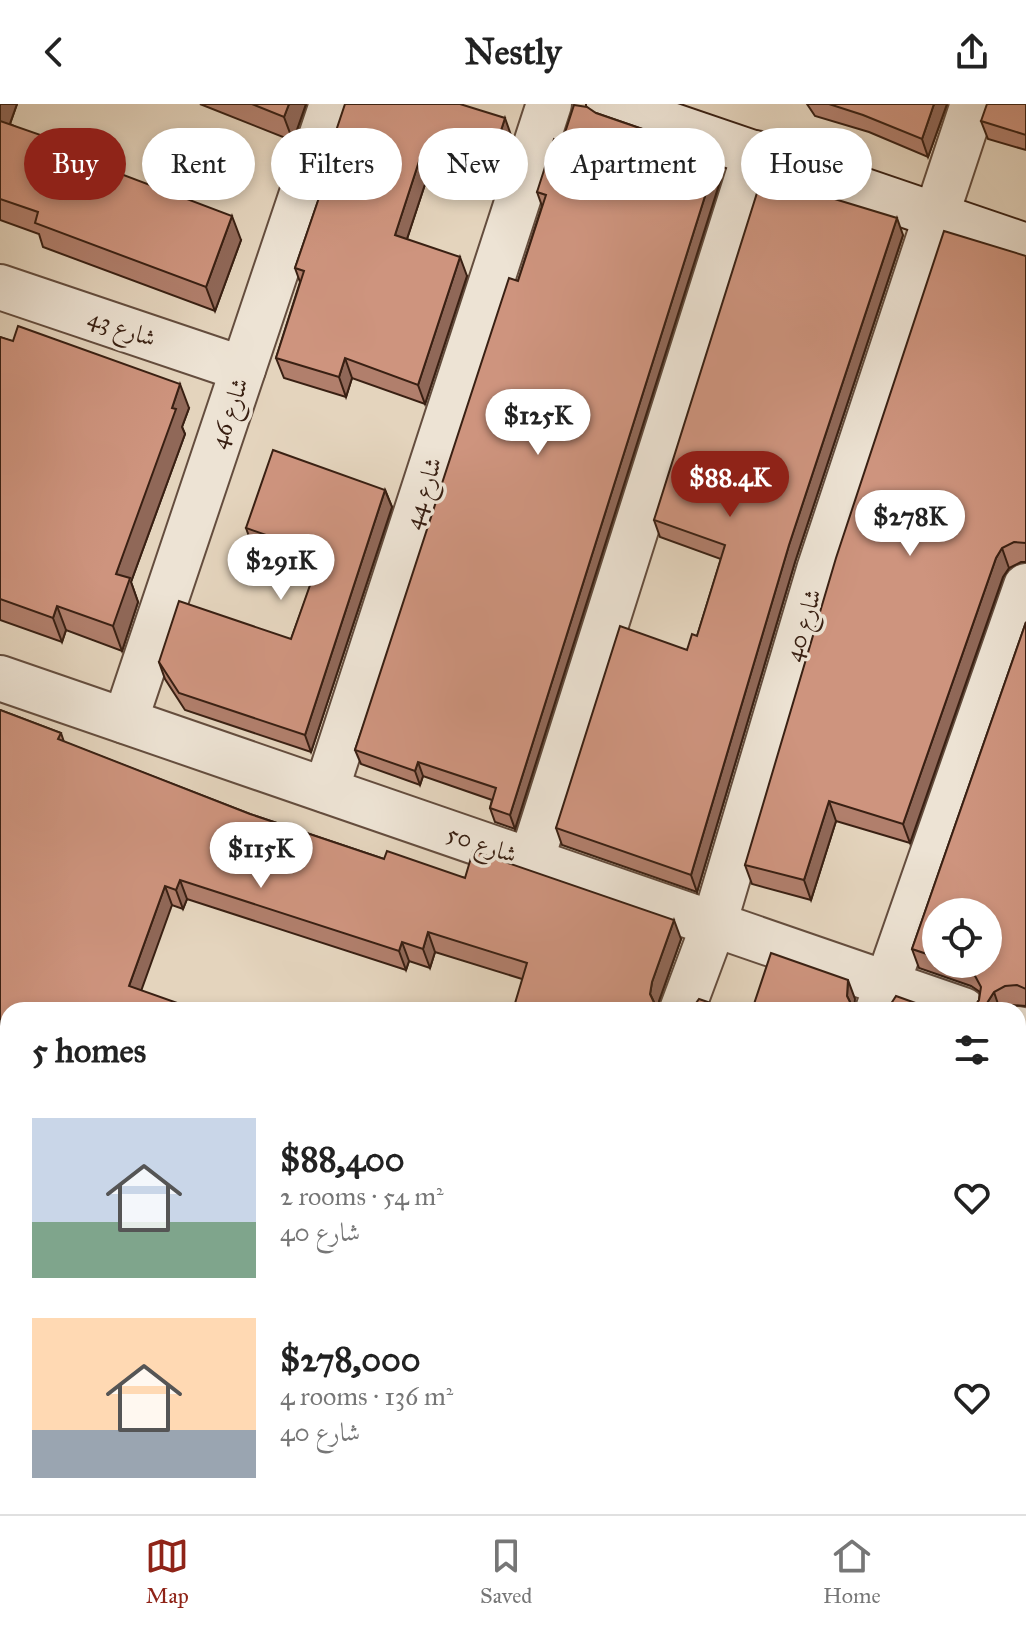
<!DOCTYPE html>
<html lang="en">
<head>
<meta charset="utf-8">
<style>
  body { margin:0; font-family:"IM FELL Great Primer",Amiri,serif; background:#f6f6f6; color:#222; height:100vh; display:flex; flex-direction:column; font-size:30px; white-space:nowrap }
  * { box-sizing:border-box; margin:0 }
  p { font-size:26px; color:#767676 }
  .icon { flex:none; width:44px; height:44px; fill:none; stroke:currentColor; stroke-width:2; stroke-linecap:round; stroke-linejoin:round }
  .map { position:relative; flex:1; overflow:hidden }
  .details { position:absolute; left:0px; top:898px; width:1026px; height:512px; display:flex; flex-direction:column; background:#fff; border-radius:24px 24px 0 0; box-shadow:0 4px 12px #0003 }
  .details>* { flex:none }
  .hud { position:absolute; left:24px; top:24px; width:978px; height:72px; display:flex; gap:16px }
  .controls { position:absolute; left:922px; top:794px; display:grid; gap:16px }
  .controls a { display:grid; place-items:center; width:80px; height:80px; border-radius:50%; background:#fff; box-shadow:0 4px 12px #0003; font-size:40px }
  .price { position:absolute; translate:-50% -68px; padding:0 18px; border-radius:28px; background:#fff; color:#222; font-size:26px; line-height:52px; filter:drop-shadow(0 2px 4px #0008) }
  .price::after { content:''; position:absolute; left:50%; top:48px; width:24px; height:18px; margin-left:-12px; background:inherit; clip-path:polygon(0 0,100% 0,50% 100%) }
  .price.active { background:#8f2418; color:#fff }
  ul { padding:0; list-style:none }
  li { display:flex; align-items:center; gap:24px; height:200px; padding:0 32px }
  li span { display:grid; place-items:center; flex:none; width:224px; height:160px; border-radius:0px; color:#555 }
  li>.icon { margin-inline-start:auto }
  span .icon { width:96px; height:96px; fill:#fffc; stroke-width:1 }
  li b { font-size:34px }
  h2 { display:flex; justify-content:space-between; align-items:center; height:96px; padding:0 32px; font-size:34px }
  .tag { padding:0 28px; border-radius:36px; background:#fff; box-shadow:0 4px 12px #0003; font-size:28px; line-height:72px }
  .tag.active { background:#8f2418; color:#fff }
  header { display:flex; justify-content:space-between; align-items:center; height:104px; padding:0 32px; background:#fff; font-size:36px; font-weight:700 }
  .tab-bar { display:flex; justify-content:space-around; align-items:center; height:112px; border-top:2px solid #e0e0e0; background:#fff; font-size:22px; color:#767676 }
  .tab-bar a { display:grid; justify-items:center; gap:4px }
  .tab-bar .active { color:#8f2418 }
  .map>svg:first-child { display:block }
  .lines { fill:none; stroke-linecap:round; stroke-linejoin:round }
  .lane-casing { stroke:#644d3e; stroke-width:32 }
  .street-casing { stroke:#644d3e; stroke-width:48 }
  .secondary-casing { stroke:#392013; stroke-width:48 }
  .lane { stroke:#ede3d4; stroke-width:28 }
  .street { stroke:#ede3d4; stroke-width:44 }
  .secondary { stroke:#ede3d4; stroke-width:44 }
  .wall { fill:#b17f6c; stroke:#392013; stroke-width:2; fill-rule:evenodd }
  .shaded-wall { fill:#906858; stroke:#392013; stroke-width:2 }
  .building { fill:#ce947e; stroke:#392013; stroke-width:2 }
  .labels { text-anchor:middle; stroke-width:7; stroke-linejoin:round; paint-order:stroke }
  .street-label { font-size:24px; fill:#392013; stroke:#ede3d4 }
</style>
</head>
<body>
<header><svg class="icon" aria-label="back" viewBox="0 0 24 24"><path d="M15 5l-7 7 7 7"/></svg>Nestly<svg class="icon" aria-label="share" viewBox="0 0 24 24"><path d="M12 15V3M7 8l5-5 5 5M5 13v7h14v-7"/></svg></header>
<div class="map">
<svg width="1026" height="1410" viewBox="0 0 1026 1410">
  <rect width="100%" height="100%" fill="#e4d4bd"/>
  <filter id="stains"><feTurbulence type="fractalNoise" baseFrequency=".0025" numOctaves="4"/><feColorMatrix values="0 0 0 0 .2 0 0 0 0 .09 0 0 0 0 .02 0 0 0 .5 -.17"/></filter>
  <radialGradient id="worn" r=".72"><stop offset=".6" stop-color="#630" stop-opacity="0"/><stop offset="1" stop-color="#630" stop-opacity=".3"/></radialGradient>
  <g class="lines">
    <defs>
      <polyline id="lane" points="733,1402 770,1410"/>
      <g id="street">
        <polyline points="0,183 243,265"/>
        <polyline points="0,574 963,906"/>
        <polyline points="125,617 332,0"/>
        <polyline points="326,686 549,0"/>
        <polyline points="531,757 755,49"/>
        <polyline points="682,906 714,820 819,466 973,0"/>
        <polyline points="878,906 1026,482"/>
        <polyline points="1018,925 1026,927"/>
        <polyline points="0,1020 8,1023"/>
        <polyline points="1018,1130 1026,1106"/>
      </g>
      <polyline id="secondary" points="609,0 1026,142"/>
    </defs>
    <!-- lane casing -->
    <use href="#lane" class="lane-casing"/>
    <!-- street casing -->
    <use href="#street" class="street-casing"/>
    <!-- secondary casing -->
    <use href="#secondary" class="secondary-casing"/>
    <!-- lane -->
    <use href="#lane" class="lane"/>
    <!-- street -->
    <use href="#street" class="street"/>
    <!-- secondary -->
    <use href="#secondary" class="secondary"/>
  </g>
  <!-- wall -->
  <g class="wall">
    <polygon points="0,0 17,0 10,20 58,46 241,136 215,207 43,143 39,130 0,116"/>
    <polygon points="200,0 306,0 293,37"/>
    <polygon points="807,0 947,0 928,53 869,28 815,12"/>
    <polygon points="1026,0 1026,46 988,35 981,17"/>
    <polygon points="596,9 657,30 659,35 723,68 515,725 495,718 490,704 492,696 423,672 420,681 361,660 355,646 518,177 542,102 537,88"/>
    <polygon points="512,34 495,86 430,65 407,135 467,172 425,300 352,274 346,293 284,274 276,254 300,178 295,164 336,45 333,36"/>
    <polygon points="903,131 795,458 697,788 562,741 556,724 697,532 721,455 660,433 654,416"/>
    <polygon points="1026,152 1026,458 1021,458 1009,464 1003,473 910,739 836,717 811,796 752,780 745,761"/>
    <polygon points="0,233 189,304 182,323 185,330 131,478 138,498 122,547 66,526 62,538 0,516"/>
    <polygon points="385,386 392,403 311,648 185,606 165,575 159,558 291,535 317,464 252,441 246,424"/>
    <path d="M1026,518v384l-14,-1 -9,5h-31l7,-10 1,-8 -9,-6 -52,-18 -7,-19zM936,808l52,52h-52z"/>
    <polygon points="0,606 61,629 64,638 250,710 384,755 465,774 681,835 659,897 522,875 435,848 430,864 409,857 406,866 187,795 183,805 172,801 8,906 8,951 0,948"/>
    <polygon points="1018,931 1026,931 1026,1082 1022,1081 1018,1083"/>
    <polygon points="0,1058 8,1061 8,1402 263,1402 285,1410 17,1410 0,1404"/>
    <polygon points="1026,1130 1026,1344 1018,1342 1018,1134"/>
  </g>
  <!-- shaded-wall -->
  <g class="shaded-wall">
    <polygon points="0,0 17,0 3,39 0,29"/>
    <polygon points="289,0 306,0 293,37 284,13"/>
    <polygon points="934,0 947,0 928,53 922,35"/>
    <polygon points="505,14 512,34 495,86 488,67"/>
    <polygon points="423,45 430,65 402,150 395,131"/>
    <polygon points="717,54 723,68 515,725 510,711"/>
    <polygon points="232,112 241,136 215,207 206,183"/>
    <polygon points="897,114 903,131 795,458 697,788 691,771 789,441"/>
    <polygon points="460,153 467,172 425,300 418,281"/>
    <polygon points="345,254 352,274 346,293 339,273"/>
    <polygon points="180,280 189,304 182,323 185,330 131,478 138,498 122,547 113,522 116,470"/>
    <polygon points="385,386 392,403 311,648 305,631"/>
    <polygon points="1002,444 1009,464 1003,473 910,739 903,720 996,454"/>
    <polygon points="57,502 66,526 62,538 53,514"/>
    <polygon points="418,658 423,672 420,681 415,667"/>
    <polygon points="829,697 836,717 811,796 804,776"/>
    <polygon points="180,776 187,795 183,805 176,786"/>
    <polygon points="165,782 172,801 136,901 129,882"/>
    <polygon points="674,816 681,835 659,897 658,906 650,890 652,878"/>
    <polygon points="428,828 435,848 430,864 423,845"/>
    <polygon points="402,838 409,857 406,866 399,847"/>
    <polygon points="848,876 855,895 854,906 847,892"/>
    <polygon points="994,888 1000,906 987,906 987,899"/>
  </g>
  <!-- building -->
  <g class="building">
    <polygon points="252,0 289,0 284,13"/>
    <polygon points="345,0 460,0 505,14 488,67 423,45 395,131 460,153 418,281 345,254 339,273 276,254 304,167 295,164 338,38 333,36"/>
    <polygon points="829,0 934,0 922,35 863,11"/>
    <polygon points="987,0 1026,0 1026,31 981,17"/>
    <polygon points="574,1 587,3 596,9 657,30 656,34 717,54 510,711 490,704 496,684 418,658 415,667 355,646 509,174 518,177 546,91 537,88 554,35 562,38"/>
    <polygon points="0,17 55,36 52,44 232,112 206,183 35,119 38,108 0,95"/>
    <polygon points="762,73 897,114 789,441 691,771 556,724 620,522 687,546 692,530 697,532 725,441 654,416"/>
    <polygon points="944,127 1026,152 1026,439 1014,438 1002,444 996,454 903,720 829,697 804,776 745,761 836,454"/>
    <polygon points="18,222 180,280 172,304 176,305 116,470 130,474 113,522 57,502 53,514 0,495 0,233 13,237"/>
    <polygon points="273,346 385,386 305,631 179,589 159,558 179,497 291,535 321,450 246,424"/>
    <polygon points="1026,518 1026,885 1017,881 1005,882 994,888 987,899 987,906 972,906 979,896 981,883 974,870 964,863 955,860 988,860 988,808 936,808 936,853 912,845"/>
    <polygon points="0,606 61,629 58,635 250,710 384,755 387,747 465,774 473,747 674,816 652,878 650,890 656,903 660,906 513,906 527,859 428,828 423,845 402,838 399,847 180,776 176,786 165,782 129,882 197,906 8,906 8,935 0,932"/>
    <polygon points="771,849 848,876 847,892 853,904 856,906 752,906"/>
    <polygon points="896,892 935,906 887,906"/>
    <polygon points="699,895 731,906 691,906"/>
    <polygon points="1018,931 1026,931 1026,1063 1018,1062"/>
    <polygon points="0,1058 8,1061 8,1389 0,1386"/>
    <polygon points="1026,1130 1026,1327 1018,1325 1018,1134"/>
    <polygon points="44,1402 263,1402 285,1410 51,1410 52,1405"/>
  </g>
  <g class="labels">
    <!-- street labels -->
    <g class="street-label">
      <text transform="translate(122 224) rotate(19)" y="8">شارع 43</text>
      <text transform="translate(229 309) rotate(-71)" y="8">شارع 46</text>
      <text transform="translate(423 389) rotate(-72)" y="8">شارع 44</text>
      <text transform="translate(803 521) rotate(-73)" y="8">شارع 40</text>
      <text transform="translate(482 740) rotate(19)" y="8">شارع 50</text>
    </g>
  </g>
  <rect width="100%" height="100%" filter="url(#stains)"/>
  <rect width="100%" height="100%" fill="url(#worn)"/>
</svg>
<div class="controls">
<a><svg class="icon" aria-label="locate" viewBox="0 0 24 24"><circle cx="12" cy="12" r="6"/><path d="M12 2v4M12 18v4M2 12h4M18 12h4"/></svg></a>
</div>
<b class="price" style="left:538px;top:353px">$125K</b>
<b class="price active" style="left:730px;top:415px">$88.4K</b>
<b class="price" style="left:910px;top:454px">$278K</b>
<b class="price" style="left:281px;top:498px">$291K</b>
<b class="price" style="left:261px;top:786px">$115K</b>
<div class="hud">
<a class="tag active">Buy</a>
<a class="tag">Rent</a>
<a class="tag">Filters</a>
<a class="tag">New</a>
<a class="tag">Apartment</a>
<a class="tag">House</a>
</div>
<section class="details">
<h2>5 homes<svg class="icon" aria-label="filters" viewBox="0 0 24 24"><path d="M4 7h16M4 17h16"/><circle cx="9" cy="7" r="2"/><circle cx="15" cy="17" r="2"/></svg></h2>
<ul>
<li><span style="background:linear-gradient(#c9d6e8 65%,#7fa58c 0)"><svg class="icon" aria-label="home" viewBox="0 0 24 24"><path d="M3 11l9-7 9 7M6 9v11h12V9"/></svg></span><div><b>$88,400</b><p>2 rooms · 54 m²</p><p>شارع 40</p></div><svg class="icon" aria-label="heart" viewBox="0 0 24 24"><path d="M12 20l-8-8c-3-5 5-10 8-4 3-6 11-1 8 4z"/></svg></li>
<li><span style="background:linear-gradient(#ffd9b3 70%,#9aa5b1 0)"><svg class="icon" aria-label="home" viewBox="0 0 24 24"><path d="M3 11l9-7 9 7M6 9v11h12V9"/></svg></span><div><b>$278,000</b><p>4 rooms · 136 m²</p><p>شارع 40</p></div><svg class="icon" aria-label="heart" viewBox="0 0 24 24"><path d="M12 20l-8-8c-3-5 5-10 8-4 3-6 11-1 8 4z"/></svg></li>
</ul>
</section>
</div>
<nav class="tab-bar">
<a class="active"><svg class="icon" aria-label="map" viewBox="0 0 24 24"><path d="M3 6l6-2 6 2 6-2v14l-6 2-6-2-6 2zM9 4v14M15 6v14"/></svg>Map</a>
<a><svg class="icon" aria-label="saved" viewBox="0 0 24 24"><path d="M7 4h10v16l-5-4-5 4z"/></svg>Saved</a>
<a><svg class="icon" aria-label="home" viewBox="0 0 24 24"><path d="M3 11l9-7 9 7M6 9v11h12V9"/></svg>Home</a>
</nav>
</body>
</html>
